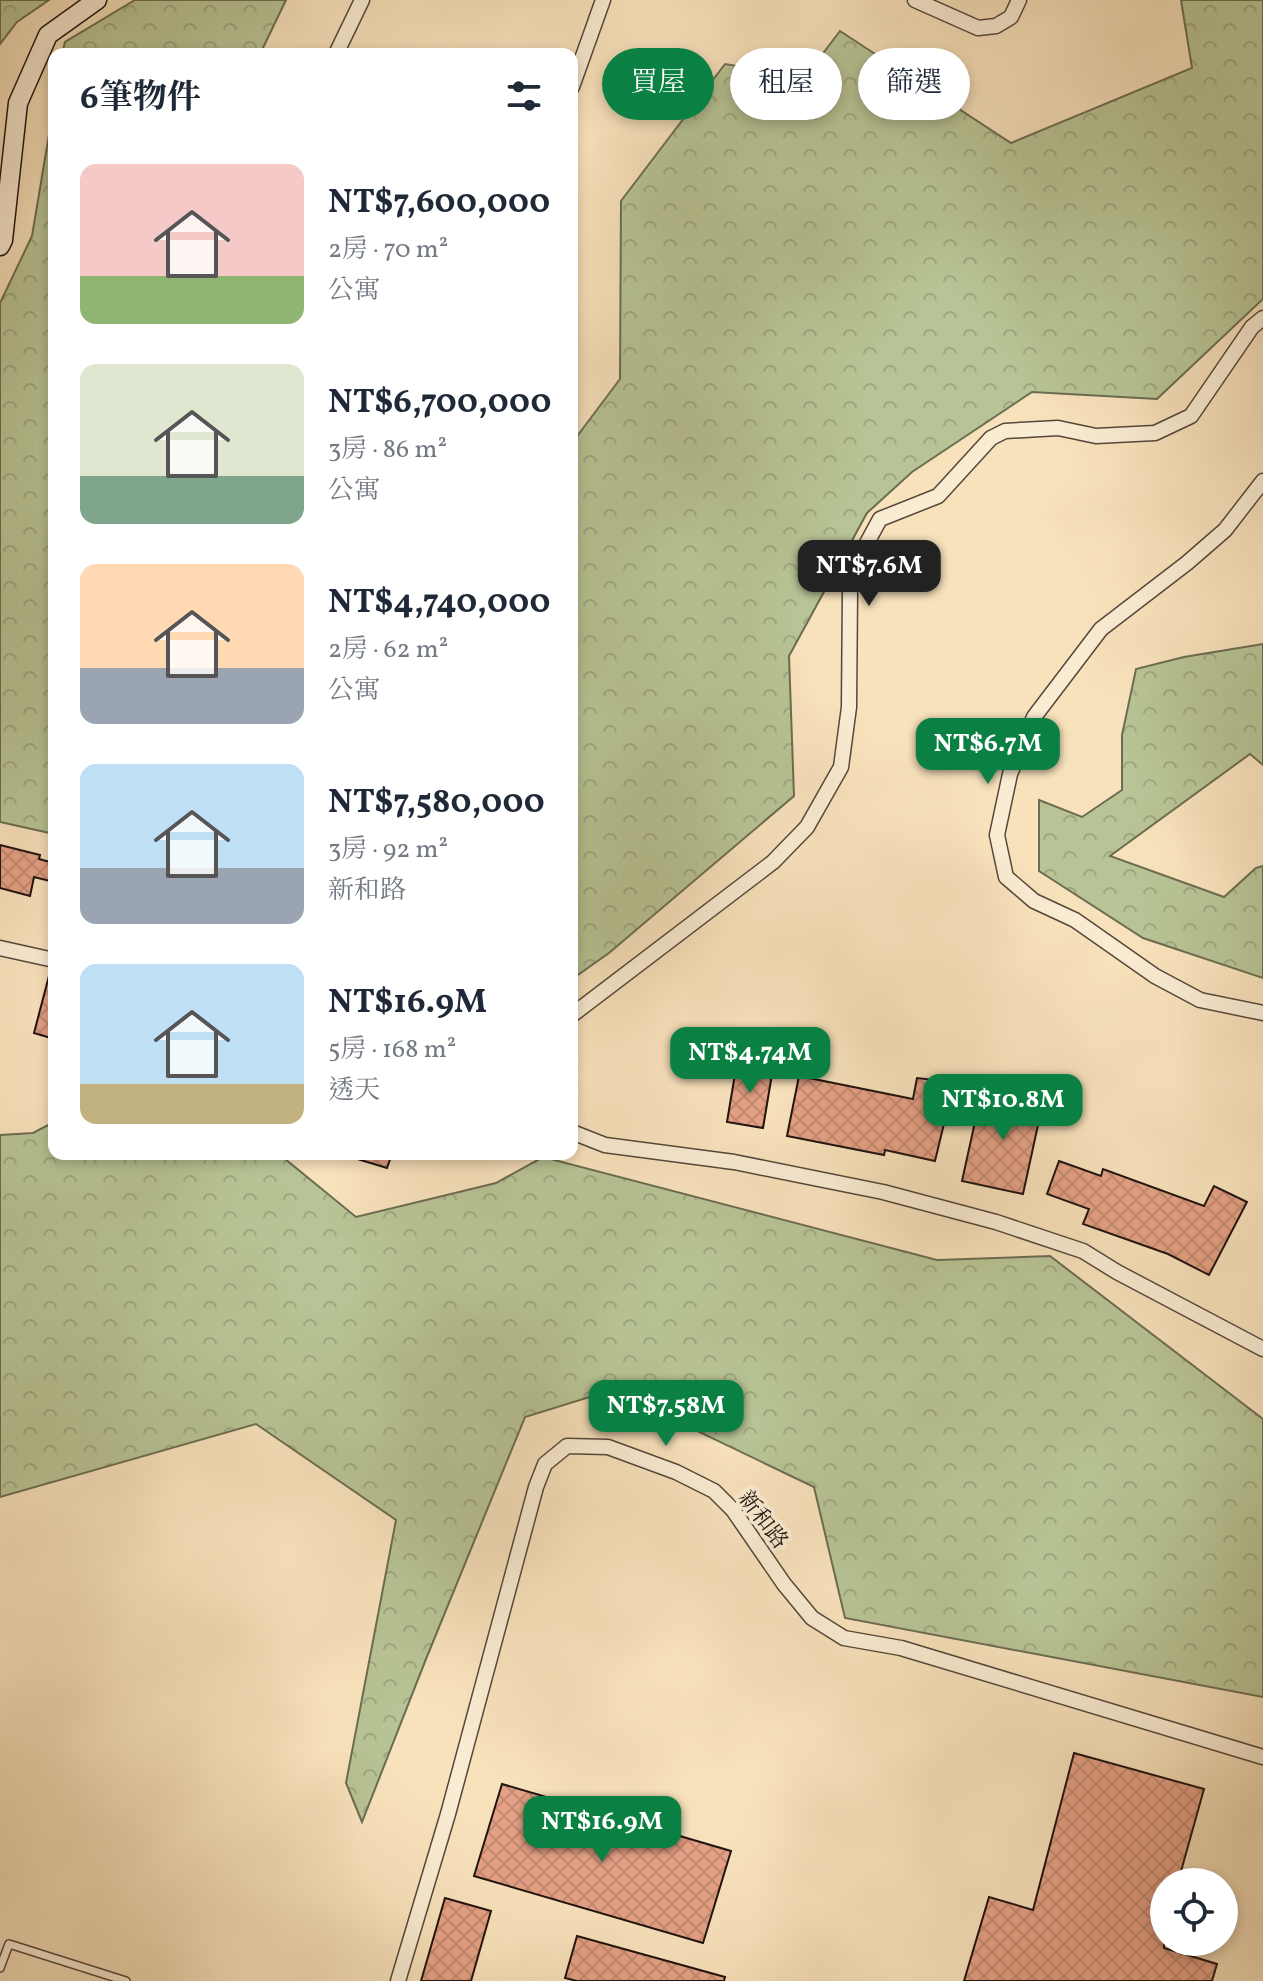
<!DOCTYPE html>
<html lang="zh-TW">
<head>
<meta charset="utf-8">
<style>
  body { margin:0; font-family:Vollkorn,"Noto Serif TC",serif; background:#f6f6f7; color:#1f2937; height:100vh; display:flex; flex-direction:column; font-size:30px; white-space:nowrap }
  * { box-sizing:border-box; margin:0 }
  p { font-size:26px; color:#747a83 }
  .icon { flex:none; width:44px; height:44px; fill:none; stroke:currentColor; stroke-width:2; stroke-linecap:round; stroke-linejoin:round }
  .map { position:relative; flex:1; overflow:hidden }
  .sheet { position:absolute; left:48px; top:48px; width:530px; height:1112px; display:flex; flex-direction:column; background:#fff; border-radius:16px; box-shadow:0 4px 12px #0003 }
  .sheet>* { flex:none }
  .banner { position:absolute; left:602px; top:48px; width:540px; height:72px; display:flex; gap:16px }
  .buttons { position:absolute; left:1150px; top:1868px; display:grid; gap:16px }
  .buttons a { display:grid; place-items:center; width:88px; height:88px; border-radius:50%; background:#fff; box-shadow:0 4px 12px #0003; font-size:40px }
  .price { position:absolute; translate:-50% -68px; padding:0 18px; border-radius:16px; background:#0b8043; color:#fff; font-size:26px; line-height:52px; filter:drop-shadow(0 2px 4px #0008) }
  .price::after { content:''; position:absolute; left:50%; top:48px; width:24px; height:18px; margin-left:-12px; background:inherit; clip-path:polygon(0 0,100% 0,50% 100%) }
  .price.selected { background:#222; color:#fff }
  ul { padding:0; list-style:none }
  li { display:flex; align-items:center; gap:24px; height:200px; padding:0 32px }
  li span { display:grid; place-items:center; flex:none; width:224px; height:160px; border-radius:16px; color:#555 }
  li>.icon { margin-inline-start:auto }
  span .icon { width:96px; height:96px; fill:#fffc; stroke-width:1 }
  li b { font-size:34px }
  h2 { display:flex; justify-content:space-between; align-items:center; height:96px; padding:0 32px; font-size:34px }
  .tag { padding:0 28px; border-radius:36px; background:#fff; box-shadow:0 4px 12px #0003; font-size:28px; line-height:72px }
  .tag.selected { background:#0b8043; color:#fff }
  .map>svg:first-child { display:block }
  .forest { fill:url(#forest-crowns); stroke:#6c6c52; stroke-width:2 }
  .building { fill:url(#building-cross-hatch); stroke:#1f130f; stroke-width:2 }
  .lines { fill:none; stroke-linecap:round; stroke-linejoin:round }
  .lane-casing { stroke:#55473a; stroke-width:10 }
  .street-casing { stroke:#55473a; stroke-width:17 }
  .secondary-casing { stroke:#1f130f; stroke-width:21 }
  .lane { stroke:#faecd3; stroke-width:7 }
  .street { stroke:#faecd3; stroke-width:14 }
  .secondary { stroke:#faecd3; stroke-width:18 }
  .labels { text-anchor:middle; stroke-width:7; stroke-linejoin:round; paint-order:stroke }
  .street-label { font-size:22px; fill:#1f130f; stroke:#faecd3 }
</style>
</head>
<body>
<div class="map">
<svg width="1263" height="1981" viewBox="0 0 1263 1981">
  <defs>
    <pattern id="forest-crowns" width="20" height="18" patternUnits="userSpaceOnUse" patternTransform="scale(2)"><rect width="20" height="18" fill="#b8c495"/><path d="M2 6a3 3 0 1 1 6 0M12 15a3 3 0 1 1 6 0" fill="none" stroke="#9ea87f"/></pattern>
    <pattern id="building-cross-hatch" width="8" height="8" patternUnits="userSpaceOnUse" patternTransform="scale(2)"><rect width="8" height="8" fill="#e5a185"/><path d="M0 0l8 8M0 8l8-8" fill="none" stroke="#c48a72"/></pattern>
  </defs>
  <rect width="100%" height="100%" fill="#f8e2bc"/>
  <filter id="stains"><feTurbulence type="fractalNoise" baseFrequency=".0025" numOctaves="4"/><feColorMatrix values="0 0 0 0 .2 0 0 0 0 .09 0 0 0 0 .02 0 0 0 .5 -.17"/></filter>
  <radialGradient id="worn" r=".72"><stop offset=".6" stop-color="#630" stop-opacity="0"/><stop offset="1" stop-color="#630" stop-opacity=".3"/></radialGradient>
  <!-- forest -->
  <g class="forest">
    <polygon points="0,0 49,0 17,22 0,44"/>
    <polygon points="135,0 286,0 260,54 62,54 65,42"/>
    <polygon points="1181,0 1263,0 1263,299 1157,399 1032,392 912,472 867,513 789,656 794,796 609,953 572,979 572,443 620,379 621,201 725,64 805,77 840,31 1011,143 1192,68"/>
    <polygon points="54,105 54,834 0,822 0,303 32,236"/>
    <polygon points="1263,644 1263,765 1250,754 1110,856 1224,897 1256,868 1263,866 1263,978 1143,938 1039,871 1039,800 1082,817 1122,790 1122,735 1136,669 1184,657"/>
    <polygon points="54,1122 54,1154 279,1154 356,1217 496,1183 543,1157 937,1260 1050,1256 1263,1419 1263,1697 845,1618 814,1487 612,1390 525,1417 426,1659 362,1822 346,1783 396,1520 256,1424 0,1497 0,1135 33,1133"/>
  </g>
  <!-- building -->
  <g class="building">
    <polygon points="0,845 40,855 39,859 54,863 54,882 34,877 30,896 0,888"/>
    <polygon points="50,972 54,973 54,1039 34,1033"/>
    <polygon points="737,1062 773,1068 763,1128 727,1122"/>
    <polygon points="799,1076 913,1099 917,1078 954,1082 935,1161 885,1150 884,1155 787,1136"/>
    <polygon points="982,1090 1043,1102 1023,1194 962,1181"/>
    <polygon points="352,1154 392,1154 387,1168 351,1157"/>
    <polygon points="1059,1161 1101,1176 1103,1169 1204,1206 1214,1186 1247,1202 1209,1275 1168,1254 1083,1224 1089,1209 1047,1194"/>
    <polygon points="1074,1753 1204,1789 1178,1882 1164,1882 1164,1948 1217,1964 1212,1981 964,1981 989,1897 1033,1910"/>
    <polygon points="502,1784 731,1851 703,1943 474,1876"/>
    <polygon points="445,1898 491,1911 471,1981 421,1981"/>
    <polygon points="577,1936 725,1977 724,1981 577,1981 565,1978"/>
  </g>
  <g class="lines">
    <defs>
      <polyline id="lane" points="0,1968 9,1944 126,1981"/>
      <g id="street">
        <polyline points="915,0 978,28 996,26 1011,17 1019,0"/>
        <polyline points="336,54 362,0"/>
        <polyline points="572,87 603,0"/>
        <polyline points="1263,481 1225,530 1187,563 1101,629 1034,717 1010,774 997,835 1006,877 1034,901 1075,920 1155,976 1200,1000 1263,1013"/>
        <polyline points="0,948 54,960"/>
        <polyline points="572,1015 773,862 807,827 841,767 849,707 850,591 855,565 880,519 938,496 991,438 1005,431 1058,428 1096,436 1155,433 1191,416 1252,327 1263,318"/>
        <polyline points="572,1132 605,1145 734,1162 883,1192 996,1222 1083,1251 1117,1272 1263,1349"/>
        <polyline points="398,1981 448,1814 536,1487 545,1464 567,1446 608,1447 676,1472 714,1491 733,1510 784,1584 812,1618 844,1638 901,1648 1263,1757"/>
      </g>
      <polyline id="secondary" points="0,246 3,240 18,103 48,35 97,0"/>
    </defs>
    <!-- lane casing -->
    <use href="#lane" class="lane-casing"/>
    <!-- street casing -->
    <use href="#street" class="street-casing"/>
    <!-- secondary casing -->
    <use href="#secondary" class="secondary-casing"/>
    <!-- lane -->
    <use href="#lane" class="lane"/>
    <!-- street -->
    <use href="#street" class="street"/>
    <!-- secondary -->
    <use href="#secondary" class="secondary"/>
  </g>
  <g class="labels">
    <!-- street labels -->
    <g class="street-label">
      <text transform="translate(764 1519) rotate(53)" y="8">新和路</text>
    </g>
  </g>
  <rect width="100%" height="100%" filter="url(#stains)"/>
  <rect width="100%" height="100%" fill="url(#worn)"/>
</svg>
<div class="buttons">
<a><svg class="icon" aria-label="locate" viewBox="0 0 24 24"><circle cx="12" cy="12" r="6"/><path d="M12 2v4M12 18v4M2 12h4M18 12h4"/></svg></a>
</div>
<b class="price selected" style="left:869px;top:608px">NT$7.6M</b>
<b class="price" style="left:988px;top:786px">NT$6.7M</b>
<b class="price" style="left:750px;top:1095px">NT$4.74M</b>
<b class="price" style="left:1003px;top:1142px">NT$10.8M</b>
<b class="price" style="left:666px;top:1448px">NT$7.58M</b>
<b class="price" style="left:602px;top:1864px">NT$16.9M</b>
<div class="banner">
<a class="tag selected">買屋</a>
<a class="tag">租屋</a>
<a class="tag">篩選</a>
</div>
<section class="sheet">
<h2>6筆物件<svg class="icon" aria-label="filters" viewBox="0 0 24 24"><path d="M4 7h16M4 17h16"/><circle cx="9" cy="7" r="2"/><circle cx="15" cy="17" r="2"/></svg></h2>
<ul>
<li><span style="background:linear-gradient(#f6c9c9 70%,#8fb573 0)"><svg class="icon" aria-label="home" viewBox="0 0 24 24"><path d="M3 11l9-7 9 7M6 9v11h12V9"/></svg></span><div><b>NT$7,600,000</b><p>2房 · 70 m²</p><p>公寓</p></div></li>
<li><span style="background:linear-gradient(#dfe7d0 70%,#7fa58c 0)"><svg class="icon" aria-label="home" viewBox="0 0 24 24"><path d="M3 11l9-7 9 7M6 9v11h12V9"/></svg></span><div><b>NT$6,700,000</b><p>3房 · 86 m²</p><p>公寓</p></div></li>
<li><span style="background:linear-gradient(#ffd9b3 65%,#9aa5b1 0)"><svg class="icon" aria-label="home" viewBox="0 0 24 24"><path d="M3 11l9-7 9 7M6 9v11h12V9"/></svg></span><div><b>NT$4,740,000</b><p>2房 · 62 m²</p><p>公寓</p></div></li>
<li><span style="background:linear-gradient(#bfe0f5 65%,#9aa5b1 0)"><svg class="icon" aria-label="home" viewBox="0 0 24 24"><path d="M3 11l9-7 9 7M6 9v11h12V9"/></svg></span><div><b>NT$7,580,000</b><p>3房 · 92 m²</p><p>新和路</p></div></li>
<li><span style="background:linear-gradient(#bfe0f5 75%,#c2b280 0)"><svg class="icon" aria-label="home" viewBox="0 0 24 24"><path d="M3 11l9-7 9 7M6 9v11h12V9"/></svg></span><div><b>NT$16.9M</b><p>5房 · 168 m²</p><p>透天</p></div></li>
</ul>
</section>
</div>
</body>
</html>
